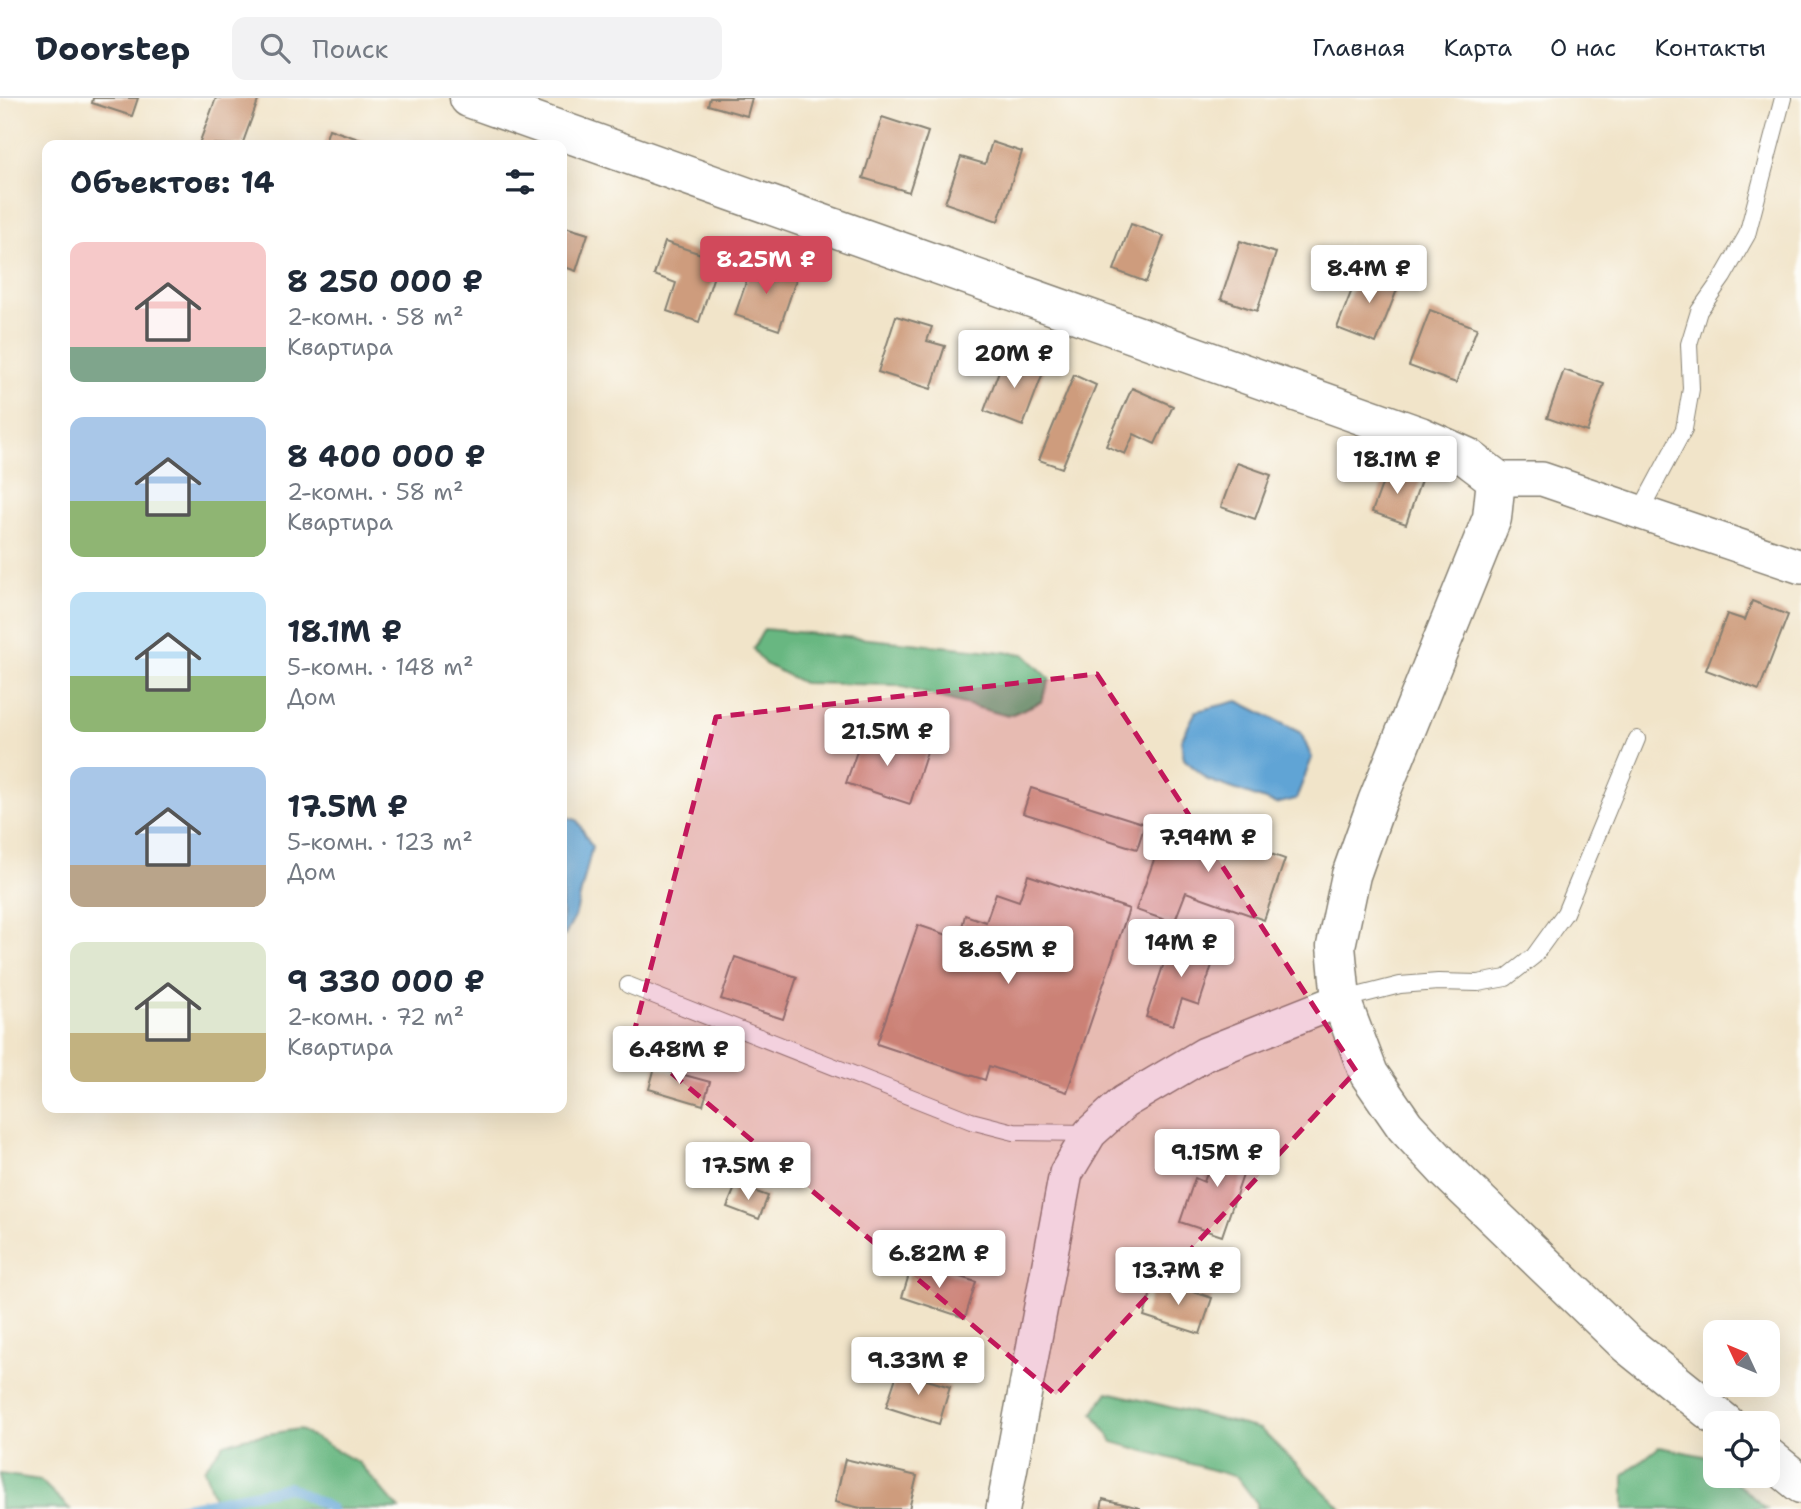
<!DOCTYPE html>
<html lang="ru">
<head>
<meta charset="utf-8">
<style>
  body { margin:0; font-family:"Shantell Sans",sans-serif; background:#f2f2f3; color:#1f2937; height:100vh; display:flex; flex-direction:column; font-size:26px; white-space:nowrap }
  * { box-sizing:border-box; margin:0 }
  p { font-size:23px; color:#747a83 }
  .icon { flex:none; width:38px; height:38px; fill:none; stroke:currentColor; stroke-width:2; stroke-linecap:round; stroke-linejoin:round }
  .map { position:relative; flex:1; overflow:hidden }
  .drawer { position:absolute; left:42px; top:42px; width:525px; height:973px; display:flex; flex-direction:column; background:#fff; border-radius:14px; box-shadow:0 7px 28px #0002 }
  .drawer>* { flex:none }
  .needle { width:46px; rotate:314deg }
  .controls { position:absolute; left:1703px; top:1222px; display:grid; gap:14px }
  .controls a { display:grid; place-items:center; width:77px; height:77px; border-radius:14px; background:#fff; box-shadow:0 7px 28px #0002; font-size:35px }
  .price { position:absolute; translate:-50% -60px; padding:0 16px; border-radius:7px; background:#fff; color:#222; font-size:23px; line-height:46px; filter:drop-shadow(0 2px 4px #0008) }
  .price::after { content:''; position:absolute; left:50%; top:42px; width:21px; height:16px; margin-left:-10px; background:inherit; clip-path:polygon(0 0,100% 0,50% 100%) }
  .price.on { background:#d1495b; color:#fff }
  ul { padding:0; list-style:none }
  li { display:flex; align-items:center; gap:21px; height:175px; padding:0 28px }
  li span { display:grid; place-items:center; flex:none; width:196px; height:140px; border-radius:14px; color:#555 }
  li>.icon { margin-inline-start:auto }
  span .icon { width:84px; height:84px; fill:#fffc; stroke-width:1 }
  li b { font-size:30px }
  h2 { display:flex; justify-content:space-between; align-items:center; height:84px; padding:0 28px; font-size:30px }
  header { display:flex; align-items:center; gap:42px; box-sizing:border-box; height:98px; padding:0 35px; background:#fff; border-bottom:2px solid #e0e1e3 }
  header strong { font-size:33px }
  nav { display:flex; gap:38px; margin-inline-start:auto; font-size:24px }
  .search { width:490px; height:63px; background:#f2f2f3; display:flex; align-items:center; gap:18px; box-sizing:border-box; padding:0 24px; border-radius:14px; color:#747a83; font-size:26px }
  .map>svg:first-child { display:block }
  .forest { fill:#68b781; stroke:#426a4e; stroke-width:2 }
  .water { fill:#61a4d5; stroke:#3e6078; stroke-width:2 }
  .lines { fill:none; stroke-linecap:round; stroke-linejoin:round }
  .stream { stroke:#61a4d5; stroke-width:10 }
  .building { fill:#ce9c7d }
  .lane-casing { stroke:#868072; stroke-width:18 }
  .street-casing { stroke:#868072; stroke-width:36 }
  .secondary-casing { stroke:#868072; stroke-width:41 }
  .lane { stroke:#fff; stroke-width:16 }
  .street { stroke:#fff; stroke-width:33 }
  .secondary { stroke:#fff; stroke-width:38 }
  .marked { fill:#c2185b; fill-opacity:0.2; stroke:#c2185b; stroke-width:5; stroke-dasharray:14 9; stroke-linejoin:round }
</style>
</head>
<body>
<header>
<strong>Doorstep</strong>
<div class="search"><svg class="icon" aria-label="search" viewBox="0 0 24 24"><circle cx="10" cy="10" r="6"/><path d="M15 15l6 6"/></svg>Поиск</div>
<nav><a>Главная</a><a>Карта</a><a>О нас</a><a>Контакты</a></nav>
</header>
<div class="map">
<svg width="1801" height="1411" viewBox="0 0 1801 1411">
  <rect width="100%" height="100%" fill="#fdfcf7"/>
  <filter id="ink" filterUnits="userSpaceOnUse"><feTurbulence type="fractalNoise" baseFrequency=".0143" numOctaves="2"/><feDisplacementMap in="SourceGraphic" scale="14" xChannelSelector="R" yChannelSelector="G"/><feConvolveMatrix kernelMatrix="1 2 1 2 8 2 1 2 1" color-interpolation-filters="sRGB"/></filter>
  <filter id="wash" filterUnits="userSpaceOnUse"><feTurbulence type="fractalNoise" baseFrequency=".00686" numOctaves="4" result="noise"/><feDisplacementMap in="SourceGraphic" scale="28" xChannelSelector="R" yChannelSelector="G"/><feGaussianBlur stdDeviation="1.57" result="paint"/><feColorMatrix in="noise" values="0 0 0 0 0 0 0 0 0 0 0 0 0 0 0 0 0 1.4 0 .05"/><feComposite in="paint" operator="in"/></filter>
  <g filter="url(#wash)">
    <rect width="100%" height="100%" fill="#f1e4c9"/>
    <!-- forest -->
    <g class="forest">
      <polygon points="764,531 1024,556 1050,581 1041,604 1008,618 895,587 803,585 765,566 753,551"/>
      <polygon points="1108,1294 1260,1331 1342,1411 1256,1411 1256,1404 1237,1379 1113,1344 1093,1315"/>
      <polygon points="299,1331 359,1365 399,1411 218,1411 204,1371 224,1346 244,1340"/>
      <polygon points="1659,1349 1704,1358 1715,1367 1715,1377 1727,1377 1767,1411 1624,1411 1624,1377"/>
      <polygon points="0,1376 40,1382 70,1411 0,1411"/>
    </g>
    <!-- water -->
    <g class="water">
      <polygon points="1238,603 1301,635 1312,660 1296,701 1276,706 1208,682 1184,661 1181,642 1196,613"/>
      <polygon points="562,718 577,722 592,749 575,819 565,837 562,837"/>
    </g>
    <g class="lines">
      <!-- stream -->
      <polyline class="stream" points="174,1411 289,1389 332,1411"/>
    </g>
    <g id="blocks">
      <!-- building -->
      <g class="building">
        <polygon points="93,0 138,0 132,18 92,5"/>
        <polygon points="216,0 259,0 242,47 199,46"/>
        <polygon points="710,0 752,0 747,18 708,7"/>
        <polygon points="882,19 928,34 909,94 863,80"/>
        <polygon points="329,31 376,47 324,47"/>
        <polygon points="992,44 1022,54 998,123 945,105 961,59 985,66"/>
        <polygon points="1131,126 1164,138 1146,184 1114,172"/>
        <polygon points="562,128 588,136 576,173 562,168"/>
        <polygon points="1240,143 1276,155 1257,213 1221,201"/>
        <polygon points="665,144 719,162 699,224 667,213 676,185 654,177"/>
        <polygon points="753,164 797,179 779,232 735,217"/>
        <polygon points="1361,169 1400,184 1376,245 1337,230"/>
        <polygon points="1430,212 1477,230 1456,285 1409,268"/>
        <polygon points="896,218 932,229 927,243 945,248 931,291 878,274"/>
        <polygon points="1005,257 1044,272 1023,328 984,313"/>
        <polygon points="1564,272 1604,286 1587,334 1547,320"/>
        <polygon points="1074,277 1096,287 1062,370 1039,362"/>
        <polygon points="1132,290 1173,308 1155,346 1134,336 1125,356 1106,348"/>
        <polygon points="1237,365 1271,377 1255,421 1221,409"/>
        <polygon points="1388,370 1421,382 1406,426 1372,414"/>
        <polygon points="1752,503 1788,517 1759,592 1706,572 1727,516 1745,522"/>
        <polygon points="864,633 927,654 910,706 846,685"/>
        <polygon points="1031,690 1145,726 1137,751 1023,715"/>
        <polygon points="1169,720 1285,761 1264,822 1186,794 1174,825 1136,812"/>
        <polygon points="1028,777 1129,811 1067,994 989,968 985,982 877,946 918,827 959,841 965,817 986,824 996,795 1019,803"/>
        <polygon points="1173,838 1217,852 1199,907 1182,901 1173,927 1146,919"/>
        <polygon points="735,859 797,879 783,921 721,901"/>
        <polygon points="655,969 710,984 703,1007 649,991"/>
        <polygon points="1219,1040 1252,1051 1222,1138 1180,1124 1195,1080 1204,1084"/>
        <polygon points="736,1087 768,1098 759,1121 727,1109"/>
        <polygon points="913,1164 976,1184 965,1220 902,1199"/>
        <polygon points="1155,1181 1212,1200 1200,1236 1144,1218"/>
        <polygon points="898,1273 950,1289 939,1326 886,1309"/>
        <polygon points="845,1361 917,1378 909,1411 865,1411 835,1404"/>
        <polygon points="1103,1401 1140,1410 1140,1411 1101,1411"/>
      </g>
    </g>
  </g>
  <g filter="url(#ink)">
    <use href="#blocks" fill-opacity="0" stroke="#868072" stroke-width="2"/>
    <g class="lines">
      <defs>
        <g id="lane">
          <polyline points="1639,415 1684,331 1691,291 1689,246 1699,213 1723,179 1747,137 1783,0"/>
          <polyline points="628,887 971,1023 1014,1034 1090,1035"/>
          <polyline points="1341,902 1400,887 1438,884 1478,885 1506,880 1534,858 1565,815 1637,641"/>
        </g>
        <g id="street">
          <polyline points="1496,381 1542,381 1801,469"/>
          <polyline points="1003,1411 1066,1075 1090,1035 1124,1004 1205,956 1341,902"/>
        </g>
        <g id="secondary">
          <polyline points="469,0 1420,338 1467,359 1496,381 1492,420 1377,704 1351,777 1336,848 1341,902 1369,976 1405,1028 1446,1072 1628,1247 1725,1325"/>
          <polyline points="1768,1359 1801,1386"/>
        </g>
      </defs>
      <!-- lane casing -->
      <use href="#lane" class="lane-casing"/>
      <!-- street casing -->
      <use href="#street" class="street-casing"/>
      <!-- secondary casing -->
      <use href="#secondary" class="secondary-casing"/>
      <!-- lane -->
      <use href="#lane" class="lane"/>
      <!-- street -->
      <use href="#street" class="street"/>
      <!-- secondary -->
      <use href="#secondary" class="secondary"/>
    </g>
  </g>
  <!-- marked area -->
  <path class="marked" d="M1097,576l259,397 -300,324 -424,-355 84,-323z"/>
</svg>
<div class="controls">
<a><svg class="needle" viewBox="-14 -14 28 28"><path d="M0-13l5 13h-10z" fill="#e53935"/><path d="M0 13l5-13h-10z" fill="#747a83"/></svg></a>
<a><svg class="icon" aria-label="locate" viewBox="0 0 24 24"><circle cx="12" cy="12" r="6"/><path d="M12 2v4M12 18v4M2 12h4M18 12h4"/></svg></a>
</div>
<b class="price on" style="left:766px;top:198px">8.25M ₽</b>
<b class="price" style="left:1369px;top:207px">8.4M ₽</b>
<b class="price" style="left:1014px;top:292px">20M ₽</b>
<b class="price" style="left:1397px;top:398px">18.1M ₽</b>
<b class="price" style="left:887px;top:670px">21.5M ₽</b>
<b class="price" style="left:1208px;top:776px">7.94M ₽</b>
<b class="price" style="left:1181px;top:881px">14M ₽</b>
<b class="price" style="left:1008px;top:888px">8.65M ₽</b>
<b class="price" style="left:679px;top:988px">6.48M ₽</b>
<b class="price" style="left:1217px;top:1091px">9.15M ₽</b>
<b class="price" style="left:748px;top:1104px">17.5M ₽</b>
<b class="price" style="left:939px;top:1192px">6.82M ₽</b>
<b class="price" style="left:1178px;top:1209px">13.7M ₽</b>
<b class="price" style="left:918px;top:1299px">9.33M ₽</b>
<section class="drawer">
<h2>Объектов: 14<svg class="icon" aria-label="filters" viewBox="0 0 24 24"><path d="M4 7h16M4 17h16"/><circle cx="9" cy="7" r="2"/><circle cx="15" cy="17" r="2"/></svg></h2>
<ul>
<li><span style="background:linear-gradient(#f6c9c9 75%,#7fa58c 0)"><svg class="icon" aria-label="home" viewBox="0 0 24 24"><path d="M3 11l9-7 9 7M6 9v11h12V9"/></svg></span><div><b>8 250 000 ₽</b><p>2-комн. · 58 m²</p><p>Квартира</p></div></li>
<li><span style="background:linear-gradient(#a9c7e8 60%,#8fb573 0)"><svg class="icon" aria-label="home" viewBox="0 0 24 24"><path d="M3 11l9-7 9 7M6 9v11h12V9"/></svg></span><div><b>8 400 000 ₽</b><p>2-комн. · 58 m²</p><p>Квартира</p></div></li>
<li><span style="background:linear-gradient(#bfe0f5 60%,#8fb573 0)"><svg class="icon" aria-label="home" viewBox="0 0 24 24"><path d="M3 11l9-7 9 7M6 9v11h12V9"/></svg></span><div><b>18.1M ₽</b><p>5-комн. · 148 m²</p><p>Дом</p></div></li>
<li><span style="background:linear-gradient(#a9c7e8 70%,#b9a48a 0)"><svg class="icon" aria-label="home" viewBox="0 0 24 24"><path d="M3 11l9-7 9 7M6 9v11h12V9"/></svg></span><div><b>17.5M ₽</b><p>5-комн. · 123 m²</p><p>Дом</p></div></li>
<li><span style="background:linear-gradient(#dfe7d0 65%,#c2b280 0)"><svg class="icon" aria-label="home" viewBox="0 0 24 24"><path d="M3 11l9-7 9 7M6 9v11h12V9"/></svg></span><div><b>9 330 000 ₽</b><p>2-комн. · 72 m²</p><p>Квартира</p></div></li>
</ul>
</section>
</div>
</body>
</html>
